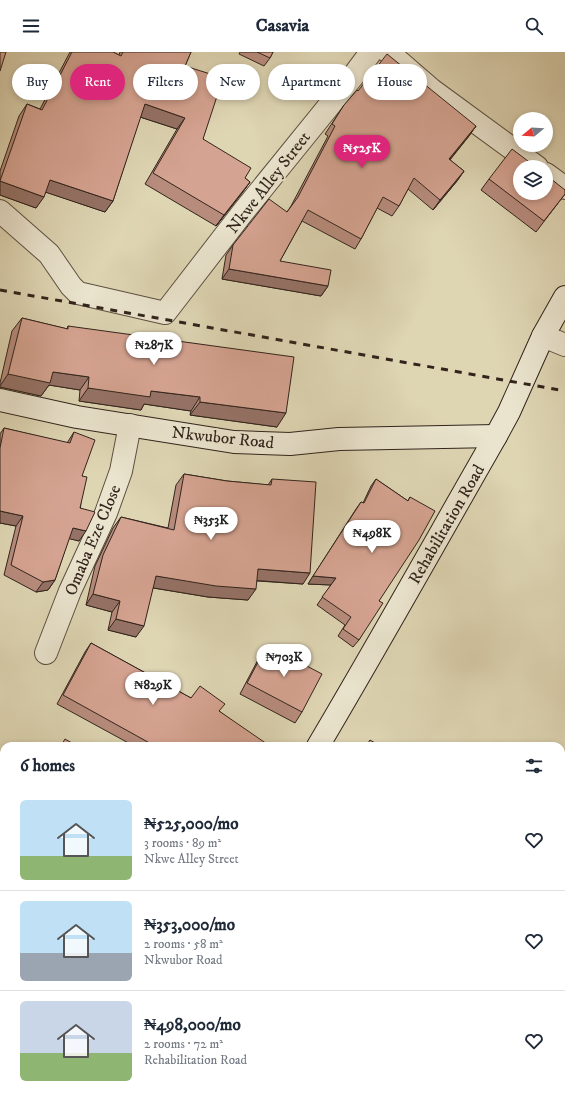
<!DOCTYPE html>
<html lang="en">
<head>
<meta charset="utf-8">
<style>
  body { margin:0; font-family:"IM FELL DW Pica",serif; background:#f2f2f3; color:#1f2937; height:100vh; display:flex; flex-direction:column; font-size:15px; white-space:nowrap }
  * { box-sizing:border-box; margin:0 }
  p { font-size:13px; color:#747a83 }
  .icon { flex:none; width:22px; height:22px; fill:none; stroke:currentColor; stroke-width:2; stroke-linecap:round; stroke-linejoin:round }
  .map { position:relative; flex:1; overflow:hidden }
  .panel { position:absolute; left:0px; top:690px; width:565px; height:356px; display:flex; flex-direction:column; background:#fff; border-radius:12px 12px 0 0; box-shadow:0 2px 6px #0003 }
  .panel>* { flex:none }
  .guide { position:absolute; left:12px; top:12px; width:541px; height:36px; display:flex; gap:8px }
  .needle { width:26px; rotate:252deg }
  .controls { position:absolute; left:513px; top:60px; display:grid; gap:8px }
  .controls a { display:grid; place-items:center; width:40px; height:40px; border-radius:50%; background:#fff; box-shadow:0 2px 6px #0003; font-size:20px }
  .price { position:absolute; translate:-50% -34px; padding:0 9px; border-radius:14px; background:#fff; color:#222; font-size:13px; line-height:26px; filter:drop-shadow(0 1px 2px #0008) }
  .price::after { content:''; position:absolute; left:50%; top:24px; width:12px; height:9px; margin-left:-6px; background:inherit; clip-path:polygon(0 0,100% 0,50% 100%) }
  .price.current { background:#db2777; color:#fff }
  ul { padding:0; list-style:none }
  li { display:flex; align-items:center; gap:12px; height:100px; padding:0 20px }
  li+li { border-top:1px solid #e0e1e3 }
  li span { display:grid; place-items:center; flex:none; width:112px; height:80px; border-radius:6px; color:#555 }
  li>.icon { margin-inline-start:auto }
  span .icon { width:48px; height:48px; fill:#fffc; stroke-width:1 }
  li b { font-size:17px }
  h2 { display:flex; justify-content:space-between; align-items:center; height:48px; padding:0 20px; font-size:17px }
  .chip { padding:0 14px; border-radius:18px; background:#fff; box-shadow:0 2px 6px #0003; font-size:14px; line-height:36px }
  .chip.current { background:#db2777; color:#fff }
  header { display:flex; justify-content:space-between; align-items:center; height:52px; padding:0 20px; background:#fff; font-size:18px; font-weight:700 }
  .map>svg:first-child { display:block }
  .lines { fill:none; stroke-linecap:round; stroke-linejoin:round }
  .street-casing { stroke:#5d5042; stroke-width:24 }
  .secondary-casing { stroke:#32241c; stroke-width:24 }
  .street { stroke:#eae4ce; stroke-width:22 }
  .secondary { stroke:#eae4ce; stroke-width:22 }
  .rail { stroke:#32241c; stroke-width:3; stroke-dasharray:7 7; stroke-linecap:butt }
  .wall { fill:#b78c7d; stroke:#32241c }
  .shaded-wall { fill:#957266; stroke:#32241c }
  .building { fill:#d5a391; stroke:#32241c }
  .labels { text-anchor:middle; stroke-width:4; stroke-linejoin:round; paint-order:stroke }
  .street-label { font-size:17px; fill:#32241c; stroke:#eae4ce }
</style>
</head>
<body>
<header><svg class="icon" aria-label="menu" viewBox="0 0 24 24"><path d="M4 6h16M4 12h16M4 18h16"/></svg>Casavia<svg class="icon" aria-label="search" viewBox="0 0 24 24"><circle cx="10" cy="10" r="6"/><path d="M15 15l6 6"/></svg></header>
<div class="map">
<svg width="565" height="1046" viewBox="0 0 565 1046">
  <rect width="100%" height="100%" fill="#ded5b3"/>
  <filter id="stains"><feTurbulence type="fractalNoise" baseFrequency=".005" numOctaves="4"/><feColorMatrix values="0 0 0 0 .2 0 0 0 0 .09 0 0 0 0 .02 0 0 0 .5 -.17"/></filter>
  <radialGradient id="worn" r=".72"><stop offset=".6" stop-color="#630" stop-opacity="0"/><stop offset="1" stop-color="#630" stop-opacity=".3"/></radialGradient>
  <g class="lines">
    <defs>
      <g id="street">
        <polyline points="388,0 432,38 537,115"/>
        <polyline points="546,122 565,136"/>
        <polyline points="0,159 49,202 71,234 78,241 165,261 243,160 354,23 371,0"/>
        <polyline points="543,284 565,293"/>
        <polyline points="46,601 70,539 106,461 121,419 130,373"/>
        <polyline points="0,1006 4,1008"/>
        <polyline points="561,1023 565,1026"/>
        <polyline points="64,1042 70,1046"/>
      </g>
      <g id="secondary">
        <polyline points="0,348 77,365 234,390 290,392 339,387 496,384"/>
        <path d="M318,694c61,-103 119,-207 178,-310l13,-24 34,-76 22,-39"/>
        <polyline points="107,1046 109,1042"/>
      </g>
    </defs>
    <!-- street casing -->
    <use href="#street" class="street-casing"/>
    <!-- secondary casing -->
    <use href="#secondary" class="secondary-casing"/>
    <!-- street -->
    <use href="#street" class="street"/>
    <!-- secondary -->
    <use href="#secondary" class="secondary"/>
    <!-- rail -->
    <polyline class="rail" points="0,238 565,339"/>
  </g>
  <!-- wall -->
  <g class="wall">
    <polygon points="70,0 113,0 119,3 120,0 191,0 185,14 203,87 245,126 250,130 242,141 216,174 145,132 177,77 140,65 113,149 105,160 46,140 36,156 0,143 0,119 19,64 27,52 40,57"/>
    <polygon points="240,0 273,0 270,6 264,14 239,2"/>
    <polygon points="358,39 476,74 469,84 450,108 464,119 457,129 433,158 408,137 399,154 392,164 377,156 361,187 355,197 302,169 280,209 328,234 321,244 222,227 226,203 233,193 287,160 291,154 328,84 325,82 344,53"/>
    <polygon points="489,127 565,142 536,180 481,138"/>
    <polygon points="22,266 67,277 68,274 277,375 190,363 191,359 144,352 141,358 79,349 80,338 49,333 41,344 0,335 0,331 12,279"/>
    <polygon points="4,376 67,391 74,380 82,424 79,489 69,486 55,528 48,538 36,540 4,523 16,474 0,471 0,382"/>
    <polygon points="184,422 227,429 268,433 272,427 303,532 257,529 248,548 208,545 153,536 136,585 108,578 112,560 86,553 95,514 113,476 121,465 168,476 176,433"/>
    <polygon points="376,427 408,449 410,445 379,549 359,588 353,595 338,584 345,573 317,553 331,533 308,532 356,457 361,450 363,451 371,434"/>
    <polygon points="91,591 191,646 219,659 266,694 134,694 57,652 85,600"/>
    <polygon points="267,593 302,660 295,671 240,642 260,604"/>
    <polygon points="4,747 4,798 0,795 0,751"/>
    <polygon points="4,845 4,872 2,871 0,874 0,850"/>
    <polygon points="148,1042 208,1042 209,1046 155,1046"/>
  </g>
  <!-- shaded-wall -->
  <g class="shaded-wall">
    <polygon points="145,52 185,66 177,77 137,64"/>
    <polygon points="476,74 469,84 442,117 449,107"/>
    <polygon points="464,119 457,129 433,158 440,148"/>
    <polygon points="50,128 113,149 105,160 42,139"/>
    <polygon points="0,129 44,145 36,156 0,143"/>
    <polygon points="250,130 242,141 216,174 224,163"/>
    <polygon points="229,217 328,234 321,244 222,227"/>
    <polygon points="53,320 89,325 80,338 49,333 41,344 0,335 0,334 8,322"/>
    <polygon points="88,336 151,339 200,345 191,359 144,352 141,358 79,349"/>
    <polygon points="200,350 286,361 277,375 190,363"/>
    <polygon points="0,459 23,464 16,474 0,471"/>
    <polygon points="73,476 86,479 79,489 66,486"/>
    <polygon points="258,517 310,521 303,532 250,528"/>
    <polygon points="156,524 256,537 248,548 208,545 148,535"/>
    <polygon points="313,524 336,526 331,533 308,532"/>
    <polygon points="55,528 48,538 36,540 43,530"/>
    <polygon points="93,542 120,549 112,560 86,553"/>
    <polygon points="116,567 144,574 136,585 108,578"/>
  </g>
  <!-- building -->
  <g class="building">
    <polygon points="0,0 6,0 0,19"/>
    <polygon points="72,0 113,0 121,4 123,0 191,0 185,14 223,26 203,87 251,116 245,126 250,130 224,163 153,121 185,66 145,52 113,149 50,128 44,145 0,129 27,52 42,58"/>
    <polygon points="257,0 273,0 270,6"/>
    <polygon points="387,2 476,74 449,107 464,119 440,148 414,126 399,154 383,145 361,187 308,158 280,209 331,218 328,234 229,217 233,193 269,147 287,160 298,145 335,74 332,72 344,53 357,38 358,39"/>
    <polygon points="512,97 536,115 520,115 520,141 546,141 546,123 565,138 565,142 544,169 489,127"/>
    <polygon points="22,266 68,277 68,274 294,305 286,361 200,350 200,345 151,339 150,345 88,336 89,325 53,320 50,331 8,322"/>
    <polygon points="4,376 70,391 74,380 95,388 82,424 87,425 80,456 95,460 86,479 73,476 55,528 43,530 11,513 23,464 0,459 0,396"/>
    <polygon points="184,422 227,429 271,433 272,427 316,430 310,521 258,517 256,537 216,534 156,524 144,574 116,567 120,549 93,542 103,503 121,465 174,478"/>
    <polygon points="376,427 408,449 410,445 435,459 419,488 379,549 383,551 359,588 343,577 351,565 322,545 336,526 313,524 361,450 364,451"/>
    <polygon points="91,591 191,646 200,634 225,652 219,659 267,692 266,694 155,694 63,643"/>
    <polygon points="267,593 322,622 302,660 247,631"/>
    <polygon points="65,687 77,694 61,694"/>
    <polygon points="370,688 380,694 366,694"/>
    <polygon points="4,747 4,783 0,779 0,751"/>
    <polygon points="565,796 565,816 561,814 561,801"/>
    <polygon points="561,815 565,818 565,823 561,828"/>
    <polygon points="4,845 4,859 0,857 0,850"/>
    <polygon points="0,869 2,871 0,874"/>
    <polygon points="0,914 4,917 4,982 0,987"/>
    <polygon points="0,1006 4,1009 4,1042 59,1042 61,1043 60,1046 0,1046"/>
    <polygon points="561,1026 565,1029 565,1046 438,1046 440,1042 561,1042"/>
    <polygon points="174,1042 208,1042 210,1043 209,1046 181,1046"/>
  </g>
  <g class="labels">
    <!-- street labels -->
    <g class="street-label">
      <text transform="translate(268 130) rotate(-52)" y="6">Nkwe Alley Street</text>
      <text transform="translate(223 385) rotate(6)" y="6">Nkwubor Road</text>
      <text transform="translate(446 472) rotate(-60)" y="6">Rehabilitation Road</text>
      <text transform="translate(92 488) rotate(-67)" y="6">Omaba Eze Close</text>
    </g>
  </g>
  <rect width="100%" height="100%" filter="url(#stains)"/>
  <rect width="100%" height="100%" fill="url(#worn)"/>
</svg>
<div class="controls">
<a><svg class="needle" viewBox="-14 -14 28 28"><path d="M0-13l5 13h-10z" fill="#e53935"/><path d="M0 13l5-13h-10z" fill="#747a83"/></svg></a>
<a><svg class="icon" aria-label="layers" viewBox="0 0 24 24"><path d="M12 4l9 5-9 5-9-5zM3 14l9 5 9-5"/></svg></a>
</div>
<b class="price current" style="left:362px;top:117px">₦525K</b>
<b class="price" style="left:154px;top:314px">₦287K</b>
<b class="price" style="left:211px;top:489px">₦353K</b>
<b class="price" style="left:372px;top:502px">₦498K</b>
<b class="price" style="left:284px;top:626px">₦703K</b>
<b class="price" style="left:153px;top:654px">₦829K</b>
<div class="guide">
<a class="chip">Buy</a>
<a class="chip current">Rent</a>
<a class="chip">Filters</a>
<a class="chip">New</a>
<a class="chip">Apartment</a>
<a class="chip">House</a>
</div>
<section class="panel">
<h2>6 homes<svg class="icon" aria-label="filters" viewBox="0 0 24 24"><path d="M4 7h16M4 17h16"/><circle cx="9" cy="7" r="2"/><circle cx="15" cy="17" r="2"/></svg></h2>
<ul>
<li><span style="background:linear-gradient(#bfe0f5 70%,#8fb573 0)"><svg class="icon" aria-label="home" viewBox="0 0 24 24"><path d="M3 11l9-7 9 7M6 9v11h12V9"/></svg></span><div><b>₦525,000/mo</b><p>3 rooms · 89 m²</p><p>Nkwe Alley Street</p></div><svg class="icon" aria-label="heart" viewBox="0 0 24 24"><path d="M12 20l-8-8c-3-5 5-10 8-4 3-6 11-1 8 4z"/></svg></li>
<li><span style="background:linear-gradient(#bfe0f5 65%,#9aa5b1 0)"><svg class="icon" aria-label="home" viewBox="0 0 24 24"><path d="M3 11l9-7 9 7M6 9v11h12V9"/></svg></span><div><b>₦353,000/mo</b><p>2 rooms · 58 m²</p><p>Nkwubor Road</p></div><svg class="icon" aria-label="heart" viewBox="0 0 24 24"><path d="M12 20l-8-8c-3-5 5-10 8-4 3-6 11-1 8 4z"/></svg></li>
<li><span style="background:linear-gradient(#c9d6e8 65%,#8fb573 0)"><svg class="icon" aria-label="home" viewBox="0 0 24 24"><path d="M3 11l9-7 9 7M6 9v11h12V9"/></svg></span><div><b>₦498,000/mo</b><p>2 rooms · 72 m²</p><p>Rehabilitation Road</p></div><svg class="icon" aria-label="heart" viewBox="0 0 24 24"><path d="M12 20l-8-8c-3-5 5-10 8-4 3-6 11-1 8 4z"/></svg></li>
</ul>
</section>
</div>
</body>
</html>
